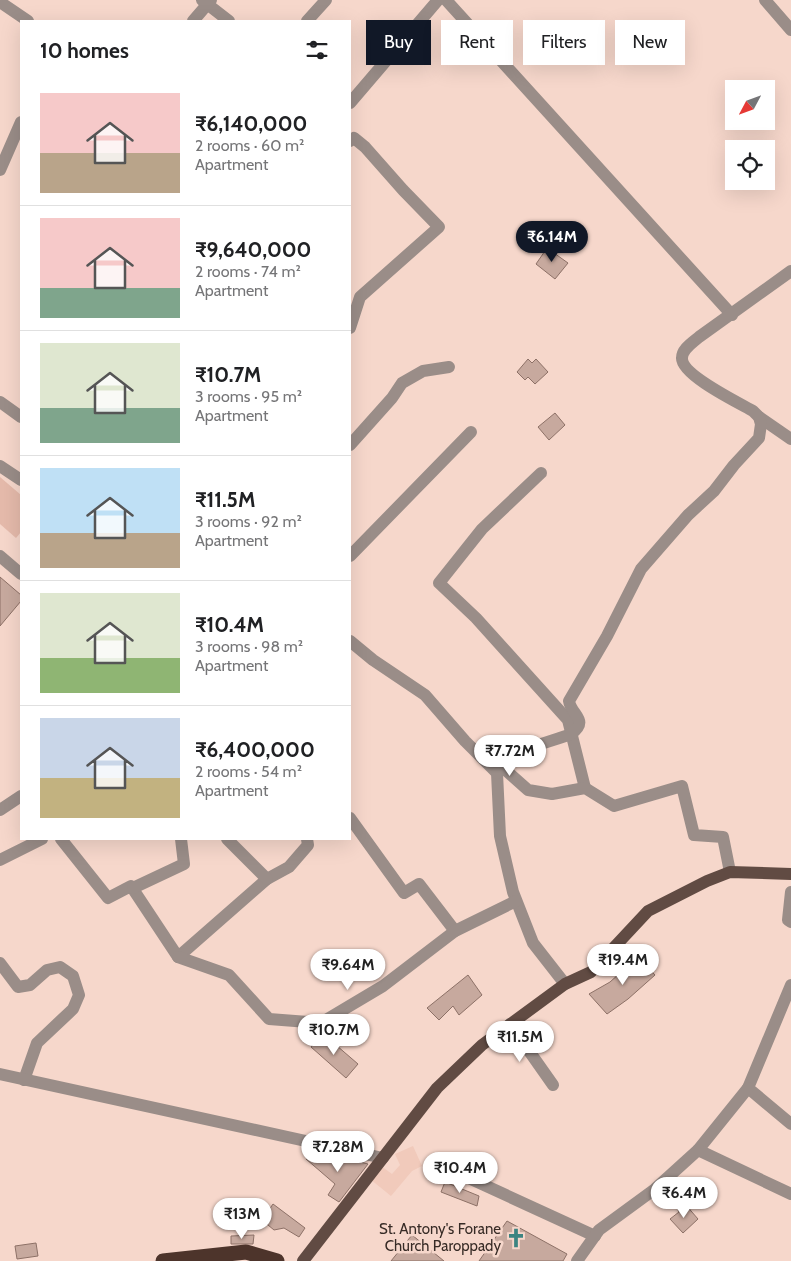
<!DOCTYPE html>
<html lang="en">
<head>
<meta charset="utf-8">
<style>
  body { margin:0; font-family:Cabin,sans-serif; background:#f6f6f6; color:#202124; height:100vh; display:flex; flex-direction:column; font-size:19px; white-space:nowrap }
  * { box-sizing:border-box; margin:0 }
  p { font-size:16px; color:#757577 }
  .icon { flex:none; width:28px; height:28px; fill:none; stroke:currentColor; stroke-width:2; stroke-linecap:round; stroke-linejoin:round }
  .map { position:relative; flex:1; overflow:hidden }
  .panel { position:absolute; left:20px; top:20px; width:331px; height:820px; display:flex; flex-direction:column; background:#fff; border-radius:0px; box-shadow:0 5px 20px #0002 }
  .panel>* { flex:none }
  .top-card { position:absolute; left:366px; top:20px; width:349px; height:45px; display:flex; gap:10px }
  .needle { width:32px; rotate:229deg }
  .tools { position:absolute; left:725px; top:80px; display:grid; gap:10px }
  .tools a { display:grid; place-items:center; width:50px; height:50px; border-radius:0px; background:#fff; box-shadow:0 5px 20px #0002; font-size:25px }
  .price { position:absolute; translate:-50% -42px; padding:0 11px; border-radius:18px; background:#fff; color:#222; font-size:16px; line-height:32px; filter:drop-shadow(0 1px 2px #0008) }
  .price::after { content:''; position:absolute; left:50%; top:30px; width:15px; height:11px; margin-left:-8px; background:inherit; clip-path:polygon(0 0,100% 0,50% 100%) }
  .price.selected { background:#111827; color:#fff }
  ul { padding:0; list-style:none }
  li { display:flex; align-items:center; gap:15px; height:125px; padding:0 20px }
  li+li { border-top:1px solid #e0e0e0 }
  li span { display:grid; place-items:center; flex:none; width:140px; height:100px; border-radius:0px; color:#555 }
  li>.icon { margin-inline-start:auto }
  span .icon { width:60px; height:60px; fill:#fffc; stroke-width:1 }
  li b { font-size:21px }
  h2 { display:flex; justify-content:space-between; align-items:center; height:60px; padding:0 20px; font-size:21px }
  .chip { padding:0 18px; border-radius:0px; background:#fff; box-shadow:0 5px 20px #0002; font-size:18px; line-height:45px }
  .chip.selected { background:#111827; color:#fff }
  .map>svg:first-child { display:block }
  .built { fill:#f1cabb }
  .green { fill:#e5baab }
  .building { fill:#c7a99e; stroke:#8d7167 }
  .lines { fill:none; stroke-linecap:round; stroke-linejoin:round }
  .minor { stroke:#9a8d88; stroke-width:12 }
  .major { stroke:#614b43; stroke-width:12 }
  .highway { stroke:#4d342b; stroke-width:15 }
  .labels { text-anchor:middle; stroke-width:5; stroke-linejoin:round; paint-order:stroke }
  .poi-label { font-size:15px; fill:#372b26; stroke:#f6d7cb; text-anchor:end }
</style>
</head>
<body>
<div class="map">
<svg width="791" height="1261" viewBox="0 0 791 1261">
  <rect width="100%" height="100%" fill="#f6d7cb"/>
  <!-- built -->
  <polygon class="built" points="413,1146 422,1166 412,1171 391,1196 370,1179 381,1166 392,1174 400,1165 395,1154"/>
  <!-- green -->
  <polygon class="green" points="0,477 21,495 21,532 16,538 0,524"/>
  <!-- building -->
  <g class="building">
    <polygon points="547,248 568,263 555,279 536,264"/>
    <polygon points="528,359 532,363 536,359 548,372 535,384 528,377 525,380 517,372"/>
    <polygon points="555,413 565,425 549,440 538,427"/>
    <polygon points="0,577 21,595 21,601 0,626"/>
    <polygon points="638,957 655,975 628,999 607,1014 589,994 610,982"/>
    <polygon points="468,975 482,995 459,1015 453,1006 439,1020 427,1008"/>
    <polygon points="322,1033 358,1064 346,1078 311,1047"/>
    <polygon points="313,1151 319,1152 337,1168 344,1158 368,1164 339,1202 328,1195 335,1184 306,1159"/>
    <polygon points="445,1182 479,1196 477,1206 441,1192"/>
    <polygon points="273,1204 305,1228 299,1237 284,1228 274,1230 262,1220"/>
    <polygon points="685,1204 698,1219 683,1233 670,1219 679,1212 678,1210"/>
    <polygon points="507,1221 567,1254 563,1261 479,1261"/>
    <polygon points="254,1235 253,1244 231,1244 231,1236"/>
    <polygon points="412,1235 444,1261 391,1261"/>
    <polygon points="36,1243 38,1256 17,1259 15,1246"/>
  </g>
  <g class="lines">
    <!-- minor -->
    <g class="minor">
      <polyline points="202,0 229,21"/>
      <polyline points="446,0 732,315"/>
      <polyline points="765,0 791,30"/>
      <polyline points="0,2 28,21"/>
      <polyline points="193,21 211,0"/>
      <polyline points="307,21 326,0"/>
      <polyline points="350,103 438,0"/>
      <polyline points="350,141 354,138 365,147 403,190 439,227 360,297 350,328"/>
      <polyline points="0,170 21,122"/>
      <polyline points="0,402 21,417"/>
      <polyline points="759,417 791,439"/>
      <polyline points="350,445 392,398 402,383 423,371 449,367"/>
      <polyline points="0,466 21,480"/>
      <polyline points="541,473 482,529 439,583 476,618 568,720 585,788"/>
      <polyline points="0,556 21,574"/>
      <polyline points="350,556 471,432"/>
      <polyline points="350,641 373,660 425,695 465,741 497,773 500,836 513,892 533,943 565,984"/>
      <path d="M501,766c13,-17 50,-24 70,-32 19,-14 0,-19 -2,-33l38,-65 34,-67 47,-54 26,-24 20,-26 25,-27 2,-14 -2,-7 -6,-6c-14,-8 -72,-36 -71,-53 0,-9 10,-15 17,-21l92,-66"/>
      <polyline points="497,773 501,766 528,790 552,794 585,788 614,806 682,786 694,835 723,837 730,872"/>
      <polyline points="0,810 21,796"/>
      <polyline points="350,818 404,893 419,884 455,931"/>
      <polyline points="61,839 108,898 131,886 178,957 267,879 289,867 308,845 307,839"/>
      <polyline points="227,839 267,879"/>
      <polyline points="0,860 42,839"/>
      <polyline points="133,888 184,864 181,839"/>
      <polyline points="791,892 788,920 791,922"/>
      <polyline points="178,957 229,975 269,1019 321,1023 383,986 455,931 516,901"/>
      <polyline points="0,963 18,987 30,985 47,970 60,967 73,976 79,995 73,1009 37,1043 24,1080"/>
      <polyline points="791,985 748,1088 791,1124"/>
      <polyline points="510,1024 553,1085"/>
      <polyline points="0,1074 383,1158"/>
      <polyline points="698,1150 748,1088"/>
      <polyline points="447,1168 595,1236"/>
      <polyline points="577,1261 599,1230 655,1189 698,1150 791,1194"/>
    </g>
    <!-- major -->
    <polyline class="major" points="303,1261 437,1088 482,1045 565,984 591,972 648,911 707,881 730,872 791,874"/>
    <!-- highway -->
    <polyline class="highway" points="163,1261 246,1252 277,1261"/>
  </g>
  <!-- icons -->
  <defs>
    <symbol id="church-bare" viewBox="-9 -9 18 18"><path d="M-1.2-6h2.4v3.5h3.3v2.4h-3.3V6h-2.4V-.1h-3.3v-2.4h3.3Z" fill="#3c8481" stroke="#f6d7cb" stroke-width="2.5" paint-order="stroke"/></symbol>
  </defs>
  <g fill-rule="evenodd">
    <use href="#church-bare" x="502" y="1224" width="28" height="28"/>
  </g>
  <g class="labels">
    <!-- poi labels -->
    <g class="poi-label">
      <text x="501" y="1234">St. Antony's Forane<tspan x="501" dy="17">Church Paroppady</tspan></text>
    </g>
  </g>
</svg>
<div class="tools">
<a><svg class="needle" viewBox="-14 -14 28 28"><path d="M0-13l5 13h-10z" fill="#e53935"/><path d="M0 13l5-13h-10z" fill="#757577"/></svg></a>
<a><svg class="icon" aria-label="locate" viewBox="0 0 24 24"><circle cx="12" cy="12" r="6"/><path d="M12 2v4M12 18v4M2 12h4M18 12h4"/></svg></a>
</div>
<b class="price selected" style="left:552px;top:263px">₹6.14M</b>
<b class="price" style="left:510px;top:777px">₹7.72M</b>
<b class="price" style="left:623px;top:986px">₹19.4M</b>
<b class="price" style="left:348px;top:991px">₹9.64M</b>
<b class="price" style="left:334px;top:1056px">₹10.7M</b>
<b class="price" style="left:520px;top:1063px">₹11.5M</b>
<b class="price" style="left:338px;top:1173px">₹7.28M</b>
<b class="price" style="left:460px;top:1194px">₹10.4M</b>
<b class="price" style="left:684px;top:1219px">₹6.4M</b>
<b class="price" style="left:242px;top:1240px">₹13M</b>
<div class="top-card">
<a class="chip selected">Buy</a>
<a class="chip">Rent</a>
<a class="chip">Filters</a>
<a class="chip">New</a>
</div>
<section class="panel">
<h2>10 homes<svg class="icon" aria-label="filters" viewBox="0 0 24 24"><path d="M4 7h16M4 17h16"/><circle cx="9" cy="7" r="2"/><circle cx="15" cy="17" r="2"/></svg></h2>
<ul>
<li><span style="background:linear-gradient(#f6c9c9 60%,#b9a48a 0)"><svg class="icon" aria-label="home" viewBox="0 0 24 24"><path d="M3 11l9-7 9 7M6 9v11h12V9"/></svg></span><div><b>₹6,140,000</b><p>2 rooms · 60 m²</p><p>Apartment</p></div></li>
<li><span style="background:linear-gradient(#f6c9c9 70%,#7fa58c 0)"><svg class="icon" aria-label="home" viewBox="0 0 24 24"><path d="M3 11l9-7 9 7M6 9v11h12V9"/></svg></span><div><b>₹9,640,000</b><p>2 rooms · 74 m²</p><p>Apartment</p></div></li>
<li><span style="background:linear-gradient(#dfe7d0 65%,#7fa58c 0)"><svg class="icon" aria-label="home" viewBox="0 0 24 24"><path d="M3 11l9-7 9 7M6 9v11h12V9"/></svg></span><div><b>₹10.7M</b><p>3 rooms · 95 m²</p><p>Apartment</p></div></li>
<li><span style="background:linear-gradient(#bfe0f5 65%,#b9a48a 0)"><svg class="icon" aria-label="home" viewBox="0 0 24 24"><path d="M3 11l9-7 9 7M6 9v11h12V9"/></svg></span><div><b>₹11.5M</b><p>3 rooms · 92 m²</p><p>Apartment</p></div></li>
<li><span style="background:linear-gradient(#dfe7d0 65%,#8fb573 0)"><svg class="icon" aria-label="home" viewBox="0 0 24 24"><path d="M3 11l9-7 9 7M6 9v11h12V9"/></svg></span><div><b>₹10.4M</b><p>3 rooms · 98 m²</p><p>Apartment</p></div></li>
<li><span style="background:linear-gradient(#c9d6e8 60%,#c2b280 0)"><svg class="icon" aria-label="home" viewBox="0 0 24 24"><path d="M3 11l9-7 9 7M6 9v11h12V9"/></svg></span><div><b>₹6,400,000</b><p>2 rooms · 54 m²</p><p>Apartment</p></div></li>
</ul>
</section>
</div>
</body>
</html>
